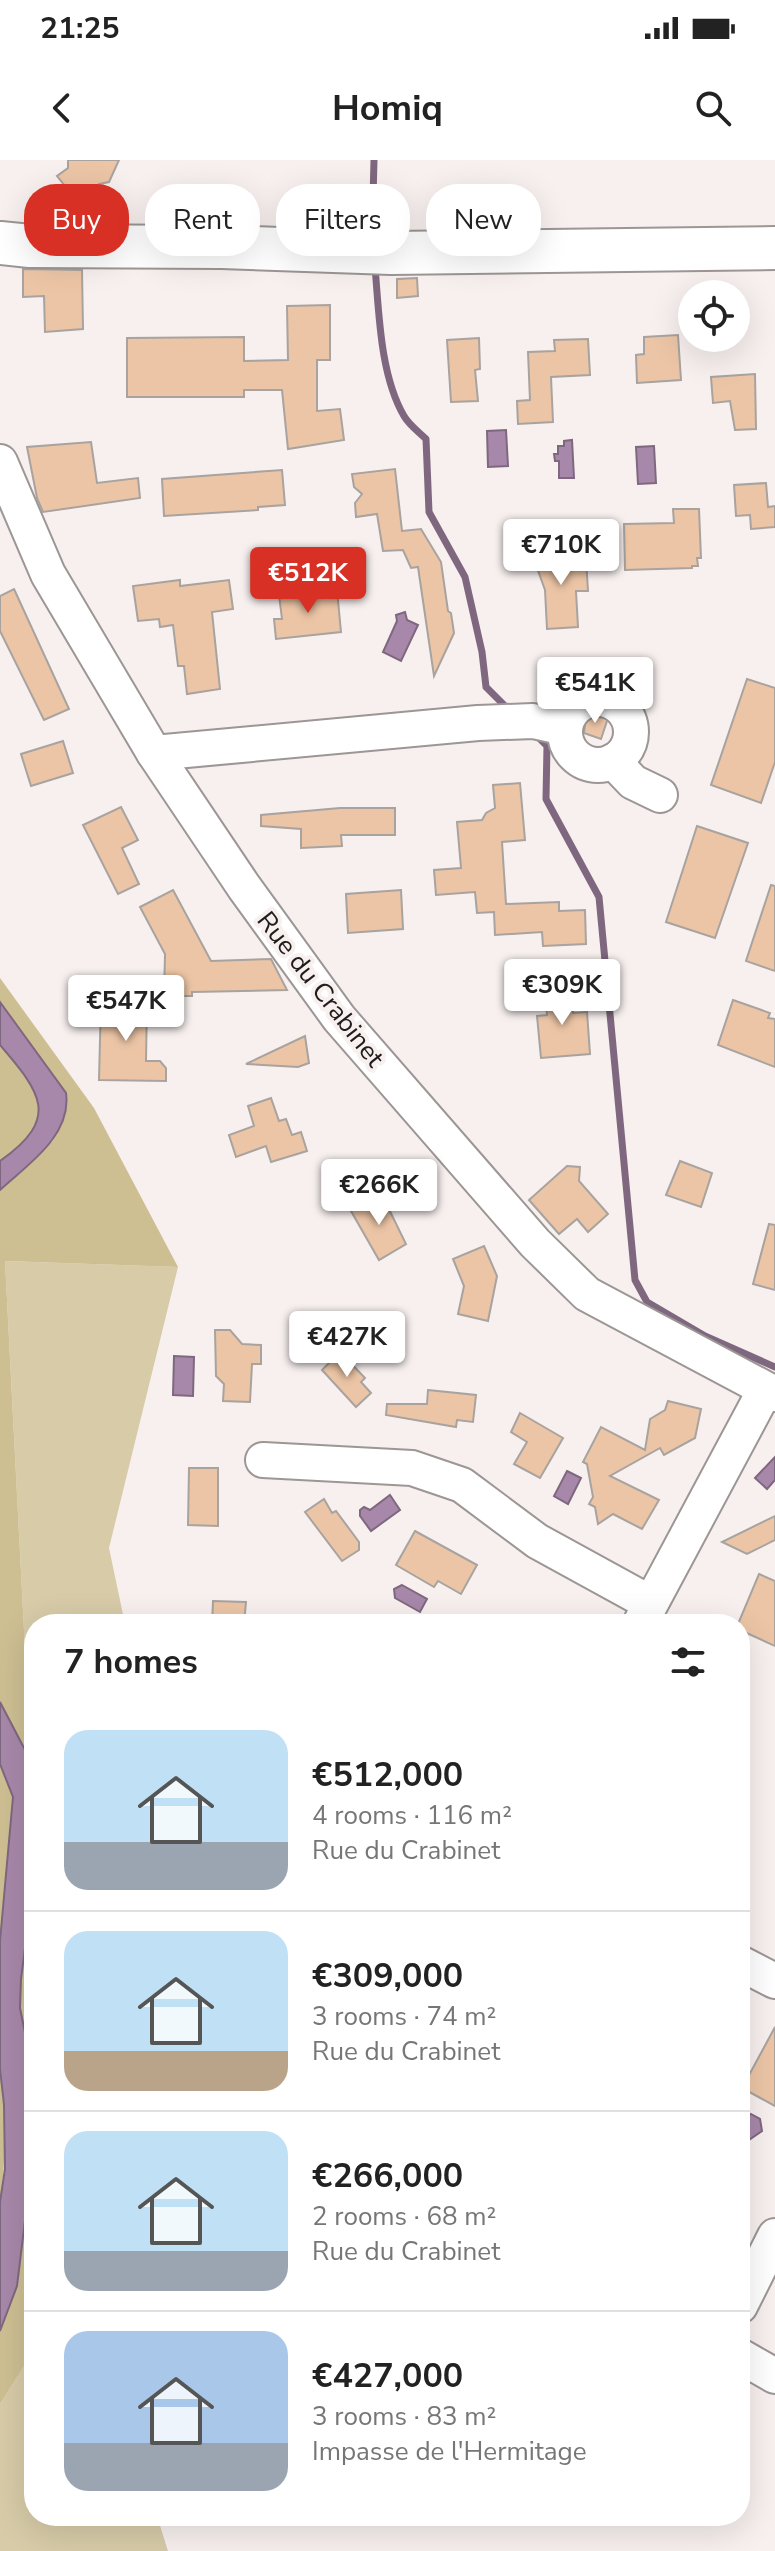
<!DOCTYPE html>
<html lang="en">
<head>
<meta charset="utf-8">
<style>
  body { margin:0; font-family:"Nunito Sans",sans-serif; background:#f2f2f2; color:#222; height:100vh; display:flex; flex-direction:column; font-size:30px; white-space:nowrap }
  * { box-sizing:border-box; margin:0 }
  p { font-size:26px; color:#767676 }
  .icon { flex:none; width:44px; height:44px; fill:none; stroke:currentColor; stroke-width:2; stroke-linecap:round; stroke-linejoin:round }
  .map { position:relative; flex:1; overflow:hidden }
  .panel { position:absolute; left:24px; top:1454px; width:726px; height:912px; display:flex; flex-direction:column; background:#fff; border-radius:32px; box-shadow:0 8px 32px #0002 }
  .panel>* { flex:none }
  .guide { position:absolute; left:24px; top:24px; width:728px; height:72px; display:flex; gap:16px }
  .fabs { position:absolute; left:678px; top:120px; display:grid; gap:16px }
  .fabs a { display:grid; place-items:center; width:72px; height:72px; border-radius:50%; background:#fff; box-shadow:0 8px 32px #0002; font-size:40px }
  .price { position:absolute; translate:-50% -68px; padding:0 18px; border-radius:8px; background:#fff; color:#222; font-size:26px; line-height:52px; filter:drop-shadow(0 2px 4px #0008) }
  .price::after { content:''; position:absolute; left:50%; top:48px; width:24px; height:18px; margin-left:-12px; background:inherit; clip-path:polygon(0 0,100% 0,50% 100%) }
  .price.active { background:#d93025; color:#fff }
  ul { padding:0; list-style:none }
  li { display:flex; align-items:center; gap:24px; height:200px; padding:0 40px }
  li+li { border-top:2px solid #e0e0e0 }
  li span { display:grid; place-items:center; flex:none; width:224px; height:160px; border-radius:24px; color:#555 }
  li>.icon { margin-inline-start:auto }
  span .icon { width:96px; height:96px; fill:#fffc; stroke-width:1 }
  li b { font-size:34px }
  h2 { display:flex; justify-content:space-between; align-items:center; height:96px; padding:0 40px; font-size:34px }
  .tag { padding:0 28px; border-radius:32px; background:#fff; box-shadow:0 8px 32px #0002; font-size:28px; line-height:72px }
  .tag.active { background:#d93025; color:#fff }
  .status { display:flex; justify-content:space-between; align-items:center; height:56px; padding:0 40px; background:#fff; direction:ltr }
  .status svg { height:22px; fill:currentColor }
  header { display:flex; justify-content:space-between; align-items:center; height:104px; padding:0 40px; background:#fff; font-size:36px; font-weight:700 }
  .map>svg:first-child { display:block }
  .green { fill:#d7cba8 }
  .forest { fill:#cebf93 }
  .water { fill:#a888aa; stroke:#7f687f; stroke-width:2 }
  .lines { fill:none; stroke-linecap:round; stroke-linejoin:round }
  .stream { stroke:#7f687f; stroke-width:7 }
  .building { fill:#ecc5a6; stroke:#a8a39f; stroke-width:2 }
  .minor-casing { stroke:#9c9695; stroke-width:38 }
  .major-casing { stroke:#9c9695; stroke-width:46 }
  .minor { stroke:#fff; stroke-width:34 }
  .major { stroke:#fff; stroke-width:42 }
  .labels { text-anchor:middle; stroke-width:8; stroke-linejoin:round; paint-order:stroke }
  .street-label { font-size:26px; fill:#1f1c1c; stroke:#f7f0ef }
</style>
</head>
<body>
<div class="status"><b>21:25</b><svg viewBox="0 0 49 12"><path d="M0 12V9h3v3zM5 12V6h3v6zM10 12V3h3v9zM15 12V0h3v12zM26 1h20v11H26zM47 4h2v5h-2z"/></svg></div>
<header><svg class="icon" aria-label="back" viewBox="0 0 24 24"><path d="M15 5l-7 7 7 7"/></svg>Homiq<svg class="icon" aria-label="search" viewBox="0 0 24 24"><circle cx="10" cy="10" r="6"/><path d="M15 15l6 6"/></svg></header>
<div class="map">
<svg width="775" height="2391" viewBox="0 0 775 2391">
  <rect width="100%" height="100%" fill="#f7f0ef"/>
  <!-- green -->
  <g class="green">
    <polygon points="5,1101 178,1107 109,1388 125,1464 34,1464 34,1526 26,1509"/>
    <polygon points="34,2165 34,2356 157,2356 168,2391 0,2391 0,2244 26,2203"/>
  </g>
  <!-- forest -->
  <g class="forest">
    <polygon points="0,818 94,948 178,1107 5,1101 26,1509 34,1526 34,1607 0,1542 0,1030 53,981 66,933 0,842"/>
    <path d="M0,885c41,48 61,73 0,116z"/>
    <polygon points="0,1604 13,1637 0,1781"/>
    <polygon points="34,1723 34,1917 20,1848 21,1819"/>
    <path d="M0,1909c5,45 7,89 0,133z"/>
    <polygon points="34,1987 34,2165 26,2203 0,2244 0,2171 17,2126"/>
  </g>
  <!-- water -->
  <g class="water">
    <polygon points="506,270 508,306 488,307 487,271"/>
    <polygon points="572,280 574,318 559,318 559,301 555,301 554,294 558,294 558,286 564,286 564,281"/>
    <polygon points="654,286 656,323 638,324 636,287"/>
    <polygon points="405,452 407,460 418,465 401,501 383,492 397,461 396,455"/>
    <path d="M0,842l66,91c6,43 -39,72 -66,97v-29c61,-43 41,-68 0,-116z"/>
    <polygon points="335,1159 346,1169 323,1192 312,1182"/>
    <polygon points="174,1196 194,1197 193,1236 173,1235"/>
    <polygon points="775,1297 775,1320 767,1329 755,1318"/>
    <polygon points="567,1311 581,1318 568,1344 554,1336"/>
    <polygon points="390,1335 400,1350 371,1371 360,1356 360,1350 364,1347 370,1350"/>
    <polygon points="402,1425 427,1439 420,1452 395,1438 394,1429"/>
    <polygon points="0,1542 34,1607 34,1719 21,1819 20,1848 34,1917 34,1987 17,2126 0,2171 0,2042 5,2009 4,1945 0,1909 0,1781 13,1637 0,1604"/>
    <polygon points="751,1954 760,1959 762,1971 740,1986 740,1961"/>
  </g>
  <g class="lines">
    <!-- stream -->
    <g class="stream">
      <polyline points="372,78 374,0"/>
      <path d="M375,107c4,45 5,108 29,149 5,9 15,16 22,23l3,73 36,65 17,75 4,35 18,18"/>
      <polyline points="535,574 547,586 546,639 599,737 635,1120 647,1142 705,1176 775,1207"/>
    </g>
  </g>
  <!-- building -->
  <g class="building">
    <polygon points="68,0 119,0 109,22 99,24 77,41 57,16 68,8"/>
    <polygon points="23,109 82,110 83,169 45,172 44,136 23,137"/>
    <polygon points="417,118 418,136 397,138 397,119"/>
    <polygon points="330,145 330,200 317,200 317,251 340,249 344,280 288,289 282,230 244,230 244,237 127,237 127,178 244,177 244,201 288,200 287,146"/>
    <polygon points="678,175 681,220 637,223 636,195 644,194 644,177"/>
    <polygon points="479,178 480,209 475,210 478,241 451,242 447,180"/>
    <polygon points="588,179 590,215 551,217 553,262 518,264 517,241 530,240 528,192 555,191 554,180"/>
    <polygon points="755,214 756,269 735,270 730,241 713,243 711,217"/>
    <polygon points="91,282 97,323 138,318 140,338 43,352 37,338 27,287"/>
    <polygon points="395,309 402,371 421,369 441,402 448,451 451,453 454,473 434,516 418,407 411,408 403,390 383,391 377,354 356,357 355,343 362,334 354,327 352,314"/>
    <polygon points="282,310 285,345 258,347 258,350 164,356 162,319"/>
    <polygon points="766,323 768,347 775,346 775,367 751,369 750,355 736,356 734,325"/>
    <polygon points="673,349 699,349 701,398 697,398 698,406 692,406 692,408 625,410 624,364 674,363"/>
    <polygon points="552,385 558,401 586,399 588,431 576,431 578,467 547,469 545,430 532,394"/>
    <polygon points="180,420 180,426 229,420 233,449 212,452 220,529 187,534 184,506 178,506 173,465 160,467 159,459 138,461 133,426"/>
    <polygon points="14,429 69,549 44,560 0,471 0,436"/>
    <polygon points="337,430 341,472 276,479 274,459 282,459 279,435"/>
    <polygon points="747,519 775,528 775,602 761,643 711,625"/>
    <polygon points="587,551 608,558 601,579 584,573"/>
    <polygon points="63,581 73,613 31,626 21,594"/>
    <polygon points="520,623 525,680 502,682 506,744 559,742 559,751 585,750 586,784 543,786 542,772 495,775 494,752 477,753 475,732 436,735 434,710 461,708 457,662 482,660 486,653 495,648 493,625"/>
    <polygon points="121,647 138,680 122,688 139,724 118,734 83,665"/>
    <polygon points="340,648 395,648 395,675 341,675 342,686 301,688 301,669 261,666 261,655"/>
    <polygon points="697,666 748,683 715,778 666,762"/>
    <polygon points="771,725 775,726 775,811 746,801"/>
    <polygon points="173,730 211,801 271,799 287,830 192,832 192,836 164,836 165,794 140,747"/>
    <polygon points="401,730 403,769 348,773 346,734"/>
    <polygon points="568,826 569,844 573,844 573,853 587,852 590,894 541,898 537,856 547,855 545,829"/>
    <polygon points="101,840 147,841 146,901 160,901 166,908 166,921 99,920"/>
    <polygon points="733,840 770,853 768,858 775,859 775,907 718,885"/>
    <polygon points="305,876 309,903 298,907 246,904"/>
    <polygon points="271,938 279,961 286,959 292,975 301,972 307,991 271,1002 266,986 236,997 229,975 254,966 248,946"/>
    <polygon points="680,1001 712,1013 701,1047 666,1035"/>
    <polygon points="567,1006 580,1007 579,1021 608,1054 588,1072 577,1059 559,1074 529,1040"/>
    <polygon points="381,1033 406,1084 379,1100 351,1051"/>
    <polygon points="769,1064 775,1065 775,1130 753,1124"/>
    <polygon points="484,1086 497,1116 488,1161 458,1154 464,1126 453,1099"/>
    <polygon points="215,1170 230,1170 242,1184 261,1185 261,1204 252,1204 250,1242 223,1241 224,1224 216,1216"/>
    <polygon points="340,1192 365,1218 361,1222 371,1233 356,1247 322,1210"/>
    <polygon points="428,1230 476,1235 473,1262 457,1260 456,1267 386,1255 387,1244 427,1244"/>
    <polygon points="668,1241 701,1249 695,1278 664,1295 660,1288 610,1316 659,1340 642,1369 613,1354 598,1364 595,1347 589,1344 593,1337 587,1304 583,1302 601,1267 645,1290 650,1259 665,1250"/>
    <polygon points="520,1253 563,1278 540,1318 514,1304 527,1282 511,1272"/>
    <polygon points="189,1308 218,1308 218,1366 188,1365"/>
    <polygon points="324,1339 332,1353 336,1351 359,1382 359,1390 342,1401 305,1352"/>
    <polygon points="775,1356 775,1380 747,1394 722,1382"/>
    <polygon points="415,1371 477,1405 461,1434 438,1421 434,1427 396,1405"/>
    <polygon points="759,1414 775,1421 775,1486 740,1470 740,1464 738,1464"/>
    <polygon points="213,1441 246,1442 244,1464 212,1464"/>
    <polygon points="775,1867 775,1946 742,1928"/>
  </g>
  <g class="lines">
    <defs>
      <g id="minor">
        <polyline points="0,302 48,414 154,593 244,727 339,858 535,1083 587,1134 775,1234"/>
        <circle cx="598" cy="572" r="33"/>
        <polyline points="154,593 478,563 533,561 565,568"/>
        <polyline points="613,601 633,622 660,635"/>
        <polyline points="263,1300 412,1308 462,1325 537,1381 650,1443"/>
        <polyline points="641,1462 765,1230"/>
        <polyline points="740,1803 775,1821"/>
        <polyline points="740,2146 775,2076"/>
        <polyline points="740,2196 775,2216"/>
      </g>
      <polyline id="major" points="0,83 30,86 222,87 391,93 775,88"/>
    </defs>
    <!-- minor casing -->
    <use href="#minor" class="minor-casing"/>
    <!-- major casing -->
    <use href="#major" class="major-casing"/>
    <!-- minor -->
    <use href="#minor" class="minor"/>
    <!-- major -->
    <use href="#major" class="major"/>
  </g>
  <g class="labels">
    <!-- street labels -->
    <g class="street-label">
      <text transform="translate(321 829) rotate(52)" y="9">Rue du Crabinet</text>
    </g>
  </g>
</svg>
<div class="fabs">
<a><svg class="icon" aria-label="locate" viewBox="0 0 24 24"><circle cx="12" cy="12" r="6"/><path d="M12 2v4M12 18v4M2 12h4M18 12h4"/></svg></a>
</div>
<b class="price" style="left:561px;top:427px">€710K</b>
<b class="price active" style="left:308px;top:455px">€512K</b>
<b class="price" style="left:595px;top:565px">€541K</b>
<b class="price" style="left:562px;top:867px">€309K</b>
<b class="price" style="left:126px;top:883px">€547K</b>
<b class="price" style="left:379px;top:1067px">€266K</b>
<b class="price" style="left:347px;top:1219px">€427K</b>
<div class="guide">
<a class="tag active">Buy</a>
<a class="tag">Rent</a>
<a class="tag">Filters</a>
<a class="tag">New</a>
</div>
<section class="panel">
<h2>7 homes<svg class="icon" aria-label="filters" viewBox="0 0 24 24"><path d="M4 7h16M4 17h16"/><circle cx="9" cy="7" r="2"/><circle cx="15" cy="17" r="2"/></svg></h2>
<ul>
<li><span style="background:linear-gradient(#bfe0f5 70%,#9aa5b1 0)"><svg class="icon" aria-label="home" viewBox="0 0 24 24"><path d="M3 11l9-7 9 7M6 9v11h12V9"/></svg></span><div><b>€512,000</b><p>4 rooms · 116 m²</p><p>Rue du Crabinet</p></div></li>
<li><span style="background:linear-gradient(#bfe0f5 75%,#b9a48a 0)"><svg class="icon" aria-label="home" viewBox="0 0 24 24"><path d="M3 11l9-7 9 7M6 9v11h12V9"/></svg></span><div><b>€309,000</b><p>3 rooms · 74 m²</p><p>Rue du Crabinet</p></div></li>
<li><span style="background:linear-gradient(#bfe0f5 75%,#9aa5b1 0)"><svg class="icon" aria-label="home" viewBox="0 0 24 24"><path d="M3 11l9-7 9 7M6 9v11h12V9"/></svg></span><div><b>€266,000</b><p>2 rooms · 68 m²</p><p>Rue du Crabinet</p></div></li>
<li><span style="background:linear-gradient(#a9c7e8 70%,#9aa5b1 0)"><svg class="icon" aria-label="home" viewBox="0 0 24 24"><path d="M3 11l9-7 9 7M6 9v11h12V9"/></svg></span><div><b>€427,000</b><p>3 rooms · 83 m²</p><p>Impasse de l'Hermitage</p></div></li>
</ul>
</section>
</div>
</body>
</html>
